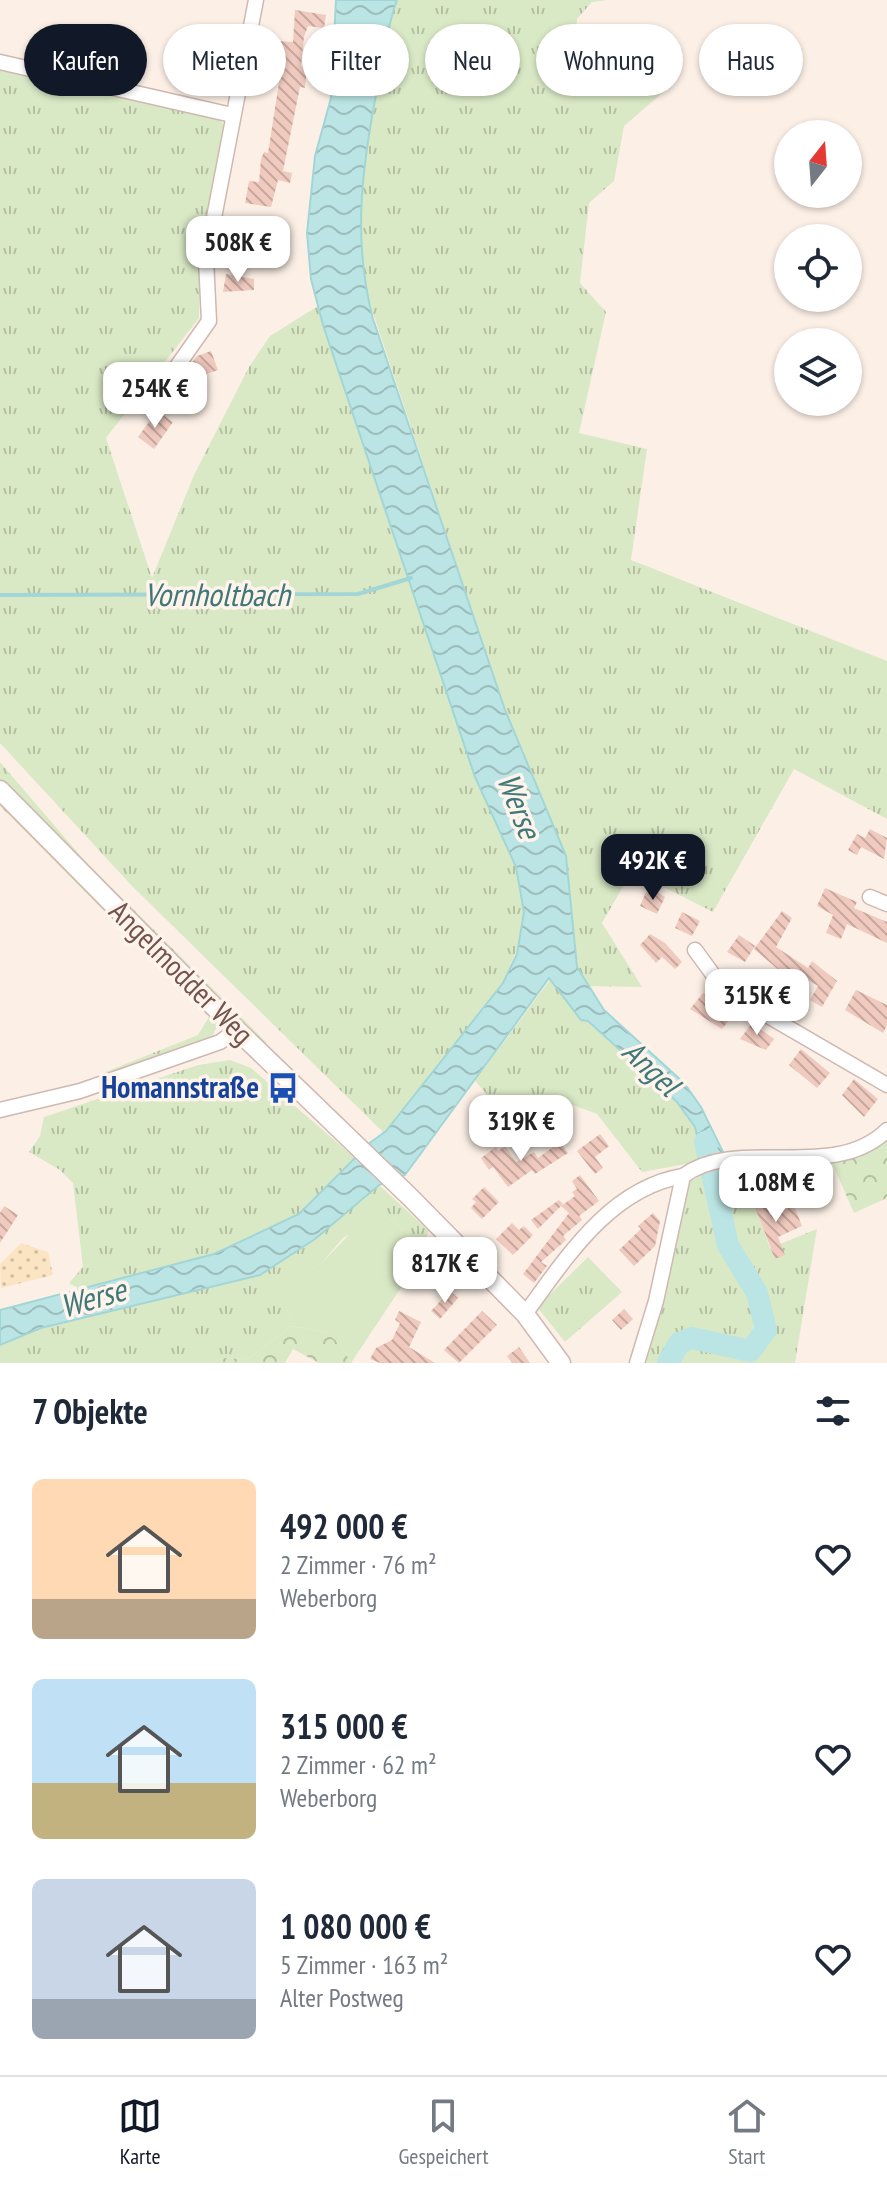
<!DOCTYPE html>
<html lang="de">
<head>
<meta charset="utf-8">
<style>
  body { margin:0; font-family:"PT Sans Narrow",sans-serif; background:#f6f6f7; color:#1f2937; height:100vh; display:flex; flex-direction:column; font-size:30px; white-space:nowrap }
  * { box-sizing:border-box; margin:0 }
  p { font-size:26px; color:#747a83 }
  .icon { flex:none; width:44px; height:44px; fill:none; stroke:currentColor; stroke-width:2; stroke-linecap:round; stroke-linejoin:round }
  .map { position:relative; height:1363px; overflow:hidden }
  .sheet { display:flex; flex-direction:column; background:#fff; flex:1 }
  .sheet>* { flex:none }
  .top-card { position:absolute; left:24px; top:24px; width:840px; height:72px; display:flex; gap:16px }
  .needle { width:52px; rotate:17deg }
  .buttons { position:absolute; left:774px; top:120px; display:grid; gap:16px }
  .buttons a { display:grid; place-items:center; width:88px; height:88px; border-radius:50%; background:#fff; box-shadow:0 2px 6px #0004; font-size:40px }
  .price { position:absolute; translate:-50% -68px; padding:0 18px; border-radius:16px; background:#fff; color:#222; font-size:26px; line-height:52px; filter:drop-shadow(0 2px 4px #0008) }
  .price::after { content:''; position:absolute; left:50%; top:48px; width:24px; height:18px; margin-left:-12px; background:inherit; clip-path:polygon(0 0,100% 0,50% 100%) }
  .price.current { background:#111827; color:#fff }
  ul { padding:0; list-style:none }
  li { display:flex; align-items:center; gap:24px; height:200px; padding:0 32px }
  li span { display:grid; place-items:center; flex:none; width:224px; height:160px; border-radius:12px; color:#555 }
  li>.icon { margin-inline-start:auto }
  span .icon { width:96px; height:96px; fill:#fffc; stroke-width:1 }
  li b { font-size:34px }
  h2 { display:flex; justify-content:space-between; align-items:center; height:96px; padding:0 32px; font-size:34px }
  .chip { padding:0 28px; border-radius:36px; background:#fff; box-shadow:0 2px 6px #0004; font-size:28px; line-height:72px }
  .chip.current { background:#111827; color:#fff }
  .tab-bar { display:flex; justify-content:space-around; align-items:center; height:112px; border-top:2px solid #e0e1e3; background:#fff; font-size:22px; color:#747a83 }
  .tab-bar a { display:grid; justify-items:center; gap:4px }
  .tab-bar .current { color:#111827 }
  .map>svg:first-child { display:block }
  .grass { fill:url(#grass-tufts) }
  .forest { fill:url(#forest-crowns) }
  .sand { fill:url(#sand-dots) }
  .green { fill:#d9e9c5 }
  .water { fill:url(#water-waves); stroke:#a2d6d6; stroke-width:2 }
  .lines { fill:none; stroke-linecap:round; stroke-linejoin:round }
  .stream { stroke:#a2d6d6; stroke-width:4 }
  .river { stroke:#bbe5e4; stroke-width:22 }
  .building { fill:url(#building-back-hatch) }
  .minor-casing { stroke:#cfb8b0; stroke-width:17 }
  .tertiary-casing { stroke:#cfb8b0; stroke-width:21 }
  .minor { stroke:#fff; stroke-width:14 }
  .tertiary { stroke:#fff; stroke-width:18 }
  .labels { text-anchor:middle; stroke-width:7; stroke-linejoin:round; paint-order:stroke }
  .street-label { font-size:30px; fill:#74534c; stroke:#fef4ec }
  .transit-label { font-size:30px; font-weight:bold; fill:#164399; stroke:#fef4ec; text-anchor:end }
  .water-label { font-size:32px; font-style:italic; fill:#407878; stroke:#fef4ec }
</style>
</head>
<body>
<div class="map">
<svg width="887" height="1363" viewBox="0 0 887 1363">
  <defs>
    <pattern id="grass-tufts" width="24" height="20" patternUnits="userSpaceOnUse" patternTransform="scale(2)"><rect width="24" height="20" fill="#d9e9c5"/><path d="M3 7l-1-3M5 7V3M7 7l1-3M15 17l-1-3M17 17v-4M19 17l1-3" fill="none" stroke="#b5bfa2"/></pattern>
    <pattern id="forest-crowns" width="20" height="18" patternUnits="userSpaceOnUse" patternTransform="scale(2)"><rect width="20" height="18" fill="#d9e9c5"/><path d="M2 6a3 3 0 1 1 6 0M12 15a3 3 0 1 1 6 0" fill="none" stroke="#b5bfa2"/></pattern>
    <pattern id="sand-dots" width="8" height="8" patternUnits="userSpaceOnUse" patternTransform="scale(2)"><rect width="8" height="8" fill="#fae4c2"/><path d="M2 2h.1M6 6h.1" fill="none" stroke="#cfbba0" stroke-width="1.8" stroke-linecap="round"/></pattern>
    <pattern id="water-waves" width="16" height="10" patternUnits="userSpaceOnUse" patternTransform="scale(2)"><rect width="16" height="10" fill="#bbe5e4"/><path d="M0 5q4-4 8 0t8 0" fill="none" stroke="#9dbcbb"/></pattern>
    <pattern id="building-back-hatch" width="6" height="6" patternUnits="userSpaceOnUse" patternTransform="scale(2)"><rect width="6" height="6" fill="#f0cabf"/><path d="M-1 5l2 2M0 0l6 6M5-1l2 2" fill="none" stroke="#c7a79d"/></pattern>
  </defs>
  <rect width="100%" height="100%" fill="#fcf0e6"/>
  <!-- grass -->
  <g class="grass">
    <path d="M397,0h211l-16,2 -15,17 -1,12 55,1 36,57 -43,37 -10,55 -25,22 -9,80 26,29 -27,121 68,16 -16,111 256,101v158l-93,-50 -81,143 -81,-41 -30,52 40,64 -56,-1 -12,-29 -8,-101 -61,-146 -139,-418c-12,-67 -3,-129 9,-196 6,-32 11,-65 22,-96z"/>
    <polygon points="0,69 218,118 224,125 200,251 199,318 106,438 152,578 194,475 249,367 270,336 318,306 475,777 516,867 524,912 521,940 503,982 384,1133 132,886 0,743"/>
    <polygon points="0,762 84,860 267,1043 264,1045 0,785"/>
    <polygon points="0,799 214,1014 218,1024 213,1035 203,1042 104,1077 103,1073 198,1035 209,1017 0,806"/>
    <polygon points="552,977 592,1026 677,1102 695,1127 703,1161 642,1172 597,1114 562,1101 518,1129 475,1081"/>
    <polygon points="230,1060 251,1068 355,1158 299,1215 277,1226 214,1254 80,1289 69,1283 83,1267 73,1183 60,1170 29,1152 40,1136 44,1117 198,1065"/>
    <polygon points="738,1159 770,1248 817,1229 795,1363 668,1363 679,1343 692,1338 750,1351 766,1331 757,1293 728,1245 722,1171 730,1161"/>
    <path d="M704,1174c5,23 7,52 17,74 12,28 54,67 22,95l-51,-8 -16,6 -11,22h-20l45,-182z"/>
    <polygon points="379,1185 429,1231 422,1245 383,1214 343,1238 321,1264 282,1285 291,1326 248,1359 222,1358 212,1363 0,1363 0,1345 41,1329 260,1275 315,1239"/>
    <polygon points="588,1257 622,1292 565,1342 537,1307"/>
  </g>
  <!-- forest -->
  <g class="forest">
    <polygon points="887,1130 887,1198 854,1213 829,1156"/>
    <path d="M291,1326c33,5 44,5 60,37h-32l-26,-14 -8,14h-73l10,-5 26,1z"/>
  </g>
  <!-- sand -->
  <polygon class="sand" points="21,1243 48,1252 53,1275 1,1288 0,1264"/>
  <!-- green -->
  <path class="green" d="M383,1214l39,31v11l-71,107c-16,-32 -27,-32 -60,-37l-10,-41 40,-21 39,-41z"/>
  <!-- water -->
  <path class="water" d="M336,0h61c-11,31 -15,63 -21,95 -15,78 -23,147 -3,224l132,391 61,146 11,111 27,43 80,73 17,24 24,49 -22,5 -8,-34 -18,-25 -89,-81 -7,-1 -32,-42 -144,197 -26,10 -64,54 -55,36 -219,53 -41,17v-35l214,-56 85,-40 72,-72 15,-11 117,-148 14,-29 7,-42 -8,-45 -41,-90 -152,-452 -12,-46 -4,-46 8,-77 16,-58z"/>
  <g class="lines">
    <!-- stream -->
    <polyline class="stream" points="0,595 358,594 411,578"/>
    <!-- river -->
    <polyline class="river" points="668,1363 679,1343 692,1338 750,1351 766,1330 757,1293 728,1245 705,1142"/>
  </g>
  <!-- building -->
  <g class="building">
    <polygon points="295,10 326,15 324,28 308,26 304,37 301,66 307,67 305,88 300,87 283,171 292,173 290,183 278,180 271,207 245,203 249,181 259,182 261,159 264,152 268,153 280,76 273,75 275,56 280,41 293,42"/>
    <polygon points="270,228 274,250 257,253 255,239 246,241 244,231"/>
    <polygon points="226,274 254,279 254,290 223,292"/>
    <polygon points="211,351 218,370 204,375 191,392 186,389 180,398 171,392 197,356"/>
    <polygon points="157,411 173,422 154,449 138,437"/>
    <polygon points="870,829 887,838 884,859 861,847 857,855 848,850 857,834 865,838"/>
    <polygon points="825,888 857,902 854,908 887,922 887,943 847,924 841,939 826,933 833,915 817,906"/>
    <polygon points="646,892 655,896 657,892 665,897 657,914 640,906"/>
    <polygon points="782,911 792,918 776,947 808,968 812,961 837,981 822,1007 810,1000 818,986 792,971 787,977 754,949"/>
    <polygon points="682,912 700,921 692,936 675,928"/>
    <polygon points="650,934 665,943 682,962 675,969 662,957 656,963 640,945"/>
    <polygon points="739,935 755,946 745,962 727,952"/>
    <polygon points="856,990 887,1005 887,1025 883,1033 845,1010"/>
    <polygon points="703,993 735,1013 722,1029 690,1009"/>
    <polygon points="752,1023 774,1039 766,1050 740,1039"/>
    <polygon points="801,1049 830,1073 817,1088 789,1065"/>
    <polygon points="854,1079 878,1099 864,1117 842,1095"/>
    <polygon points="600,1134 609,1146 595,1157 603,1168 595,1174 577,1151"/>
    <polygon points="560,1142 568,1153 535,1174 532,1170 508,1187 493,1167 489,1170 481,1158 496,1147 498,1151 505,1146 516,1162 534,1152 538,1158"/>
    <polygon points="580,1175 599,1201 579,1216 582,1220 563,1236 566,1240 541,1262 547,1266 534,1283 523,1274 569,1213 561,1206 575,1196 572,1192 577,1189 572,1181"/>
    <polygon points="484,1187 499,1202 482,1219 471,1208 476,1202 472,1199"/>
    <polygon points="761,1193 770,1215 794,1206 802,1226 778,1237 785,1255 775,1259 751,1197"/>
    <polygon points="559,1200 563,1204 538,1229 531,1220"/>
    <polygon points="4,1206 18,1215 0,1243 0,1213"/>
    <polygon points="653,1213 660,1221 655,1246 634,1266 619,1250 641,1229 638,1226"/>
    <polygon points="512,1223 519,1230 524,1226 533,1235 513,1255 496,1239"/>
    <polygon points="432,1258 450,1274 438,1288 419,1272"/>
    <polygon points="450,1291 458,1298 440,1319 431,1311"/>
    <polygon points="624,1309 633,1319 621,1330 612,1320"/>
    <polygon points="399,1311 421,1322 409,1347 435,1363 380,1363 370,1359 376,1348 392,1340 400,1323 395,1320"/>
    <polygon points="482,1311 497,1325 459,1363 444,1350"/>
    <polygon points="519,1347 530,1363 512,1363 507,1356"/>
  </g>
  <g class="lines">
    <defs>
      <g id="minor">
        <polyline points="0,62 232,115"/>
        <polyline points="159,392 209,321 206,259 256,0"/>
        <polyline points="870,897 887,904"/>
        <polyline points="695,950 717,980 751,1006 887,1085"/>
        <polyline points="0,1110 80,1091 220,1042 237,1030"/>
        <path d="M525,1314c41,-56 85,-126 158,-138"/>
        <path d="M637,1363l19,-62 27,-125c56,-41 150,7 204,-46"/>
      </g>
      <polyline id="tertiary" points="0,790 237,1030 411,1198 525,1314 561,1363"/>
    </defs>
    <!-- minor casing -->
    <use href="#minor" class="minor-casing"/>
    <!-- tertiary casing -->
    <use href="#tertiary" class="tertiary-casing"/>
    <!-- minor -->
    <use href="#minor" class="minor"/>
    <!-- tertiary -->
    <use href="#tertiary" class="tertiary"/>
  </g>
  <!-- icons -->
  <defs>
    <symbol id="bus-bare" viewBox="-9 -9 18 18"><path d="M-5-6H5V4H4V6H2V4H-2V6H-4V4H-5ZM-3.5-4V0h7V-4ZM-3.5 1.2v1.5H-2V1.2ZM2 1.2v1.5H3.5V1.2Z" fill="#1a4fb4" stroke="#fef4ec" stroke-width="2.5" paint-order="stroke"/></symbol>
  </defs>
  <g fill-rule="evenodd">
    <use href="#bus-bare" x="261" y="1066" width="44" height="44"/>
  </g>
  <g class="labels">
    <!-- street labels -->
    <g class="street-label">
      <text transform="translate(181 973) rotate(45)" y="10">Angelmodder Weg</text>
    </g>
    <!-- transit labels -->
    <g class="transit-label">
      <text x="259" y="1098">Homannstraße</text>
    </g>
    <!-- water labels -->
    <g class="water-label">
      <text x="217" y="606">Vornholtbach</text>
      <text transform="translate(519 806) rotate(69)" y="11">Werse</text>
      <text transform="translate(651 1068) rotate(43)" y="11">Angel</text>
      <text transform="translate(93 1298) rotate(-16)" y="11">Werse</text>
    </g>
  </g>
</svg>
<div class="buttons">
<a><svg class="needle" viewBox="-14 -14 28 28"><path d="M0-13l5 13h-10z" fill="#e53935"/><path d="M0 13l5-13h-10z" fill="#747a83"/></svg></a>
<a><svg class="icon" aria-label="locate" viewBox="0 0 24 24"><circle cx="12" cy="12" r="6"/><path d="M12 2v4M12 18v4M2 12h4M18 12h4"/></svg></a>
<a><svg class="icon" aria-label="layers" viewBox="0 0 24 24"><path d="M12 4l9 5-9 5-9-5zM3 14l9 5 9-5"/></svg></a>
</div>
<b class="price" style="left:238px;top:284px">508K €</b>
<b class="price" style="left:155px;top:430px">254K €</b>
<b class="price current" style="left:653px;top:902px">492K €</b>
<b class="price" style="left:757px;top:1037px">315K €</b>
<b class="price" style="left:521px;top:1163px">319K €</b>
<b class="price" style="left:776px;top:1224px">1.08M €</b>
<b class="price" style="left:445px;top:1305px">817K €</b>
<div class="top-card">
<a class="chip current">Kaufen</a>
<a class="chip">Mieten</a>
<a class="chip">Filter</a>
<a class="chip">Neu</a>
<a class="chip">Wohnung</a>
<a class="chip">Haus</a>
</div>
</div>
<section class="sheet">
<h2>7 Objekte<svg class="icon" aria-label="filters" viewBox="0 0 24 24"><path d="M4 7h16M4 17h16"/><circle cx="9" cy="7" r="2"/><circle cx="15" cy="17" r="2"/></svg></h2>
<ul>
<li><span style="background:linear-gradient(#ffd9b3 75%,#b9a48a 0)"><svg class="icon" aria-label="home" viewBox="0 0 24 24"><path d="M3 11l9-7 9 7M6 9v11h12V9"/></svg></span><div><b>492 000 €</b><p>2 Zimmer · 76 m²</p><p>Weberborg</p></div><svg class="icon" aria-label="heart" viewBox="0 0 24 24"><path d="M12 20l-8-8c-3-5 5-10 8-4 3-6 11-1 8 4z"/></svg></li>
<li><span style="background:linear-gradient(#bfe0f5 65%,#c2b280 0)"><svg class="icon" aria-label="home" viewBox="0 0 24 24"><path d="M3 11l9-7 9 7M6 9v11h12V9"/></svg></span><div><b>315 000 €</b><p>2 Zimmer · 62 m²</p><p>Weberborg</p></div><svg class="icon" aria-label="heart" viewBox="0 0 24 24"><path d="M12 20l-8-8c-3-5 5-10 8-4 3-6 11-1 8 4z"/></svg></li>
<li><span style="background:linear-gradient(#c9d6e8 75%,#9aa5b1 0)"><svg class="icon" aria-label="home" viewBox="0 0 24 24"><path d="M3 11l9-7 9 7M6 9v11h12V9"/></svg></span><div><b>1 080 000 €</b><p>5 Zimmer · 163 m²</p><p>Alter Postweg</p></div><svg class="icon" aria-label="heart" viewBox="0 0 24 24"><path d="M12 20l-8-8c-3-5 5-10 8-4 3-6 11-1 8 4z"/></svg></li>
</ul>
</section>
<nav class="tab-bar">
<a class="current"><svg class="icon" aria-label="map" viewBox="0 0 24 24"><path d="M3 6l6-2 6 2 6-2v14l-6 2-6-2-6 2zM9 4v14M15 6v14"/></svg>Karte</a>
<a><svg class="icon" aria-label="saved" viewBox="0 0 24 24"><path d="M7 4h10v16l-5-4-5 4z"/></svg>Gespeichert</a>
<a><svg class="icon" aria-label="home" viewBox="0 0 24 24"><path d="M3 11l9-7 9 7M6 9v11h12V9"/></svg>Start</a>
</nav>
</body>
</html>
